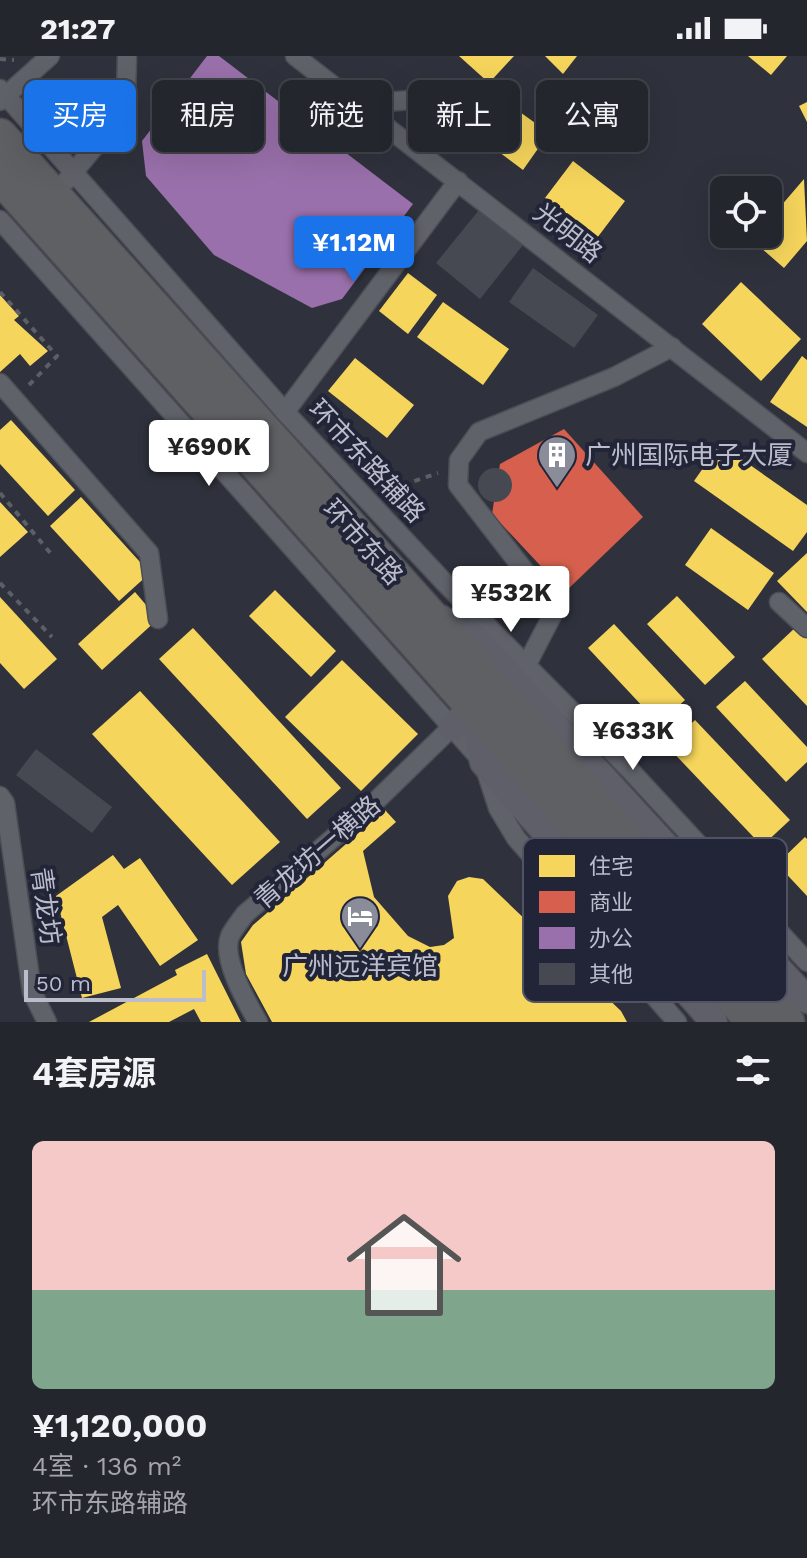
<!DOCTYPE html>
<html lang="zh">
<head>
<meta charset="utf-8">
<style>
  body { margin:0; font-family:"Work Sans","Noto Sans SC",sans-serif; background:#2f3239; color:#f1f3f6; height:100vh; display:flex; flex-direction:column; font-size:30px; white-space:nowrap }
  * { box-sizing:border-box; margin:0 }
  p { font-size:26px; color:#a3a5aa }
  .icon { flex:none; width:44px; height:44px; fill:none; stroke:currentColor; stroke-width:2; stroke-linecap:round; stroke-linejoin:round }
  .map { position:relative; height:966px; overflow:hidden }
  .side { display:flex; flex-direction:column; background:#23262d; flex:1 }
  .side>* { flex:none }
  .hud { position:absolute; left:24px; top:24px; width:760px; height:72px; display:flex; gap:16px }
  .fabs { position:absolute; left:710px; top:120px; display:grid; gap:16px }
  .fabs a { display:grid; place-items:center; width:72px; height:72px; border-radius:12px; background:#23262d; box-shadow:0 8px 32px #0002,0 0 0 2px #404349; font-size:40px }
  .scale { position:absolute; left:24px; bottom:20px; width:182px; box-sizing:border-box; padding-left:8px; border:4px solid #bbbdcc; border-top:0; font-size:22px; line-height:28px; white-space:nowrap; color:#bbbdcc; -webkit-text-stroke:6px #222538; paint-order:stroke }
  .price { position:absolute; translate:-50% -68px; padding:0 18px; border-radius:8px; background:#fff; color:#222; font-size:26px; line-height:52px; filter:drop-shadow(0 2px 4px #0008) }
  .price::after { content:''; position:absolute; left:50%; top:48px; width:24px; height:18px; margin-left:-12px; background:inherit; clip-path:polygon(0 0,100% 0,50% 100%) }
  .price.selected { background:#1a73e8; color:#fff }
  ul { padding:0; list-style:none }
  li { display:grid; align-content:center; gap:16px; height:424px; padding:0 32px }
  li span { display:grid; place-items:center; height:248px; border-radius:12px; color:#555 }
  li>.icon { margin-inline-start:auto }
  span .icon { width:144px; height:144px; fill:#fffc; stroke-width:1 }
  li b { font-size:34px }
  h2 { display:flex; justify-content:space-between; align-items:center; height:96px; padding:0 32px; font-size:34px }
  .pill { padding:0 28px; border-radius:12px; background:#23262d; box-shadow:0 8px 32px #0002,0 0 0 2px #404349; font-size:28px; line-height:72px }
  .pill.selected { background:#1a73e8; color:#fff }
  .status { display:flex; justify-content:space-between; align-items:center; height:56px; padding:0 40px; background:#23262d; direction:ltr }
  .status svg { height:22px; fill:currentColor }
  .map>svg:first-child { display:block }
  .homes { fill:#f6d55c }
  .shops { fill:#d6604d }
  .offices { fill:#9970ab }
  .building { fill:#474952 }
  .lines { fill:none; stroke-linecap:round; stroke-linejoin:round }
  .street-casing { stroke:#4c4e55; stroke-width:21 }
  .secondary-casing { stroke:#4c4e55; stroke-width:29 }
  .highway-casing { stroke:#4c4e58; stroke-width:37 }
  .path { stroke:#5d5f66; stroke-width:4; stroke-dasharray:6 6; stroke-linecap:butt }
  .street { stroke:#60626a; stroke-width:18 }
  .secondary { stroke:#5e5f69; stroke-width:26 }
  .highway { stroke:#5f6064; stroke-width:34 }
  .labels { text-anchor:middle; stroke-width:8; stroke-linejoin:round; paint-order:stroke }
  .street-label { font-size:26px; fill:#bbbdcc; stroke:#222538 }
  .poi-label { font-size:26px; fill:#bbbdcc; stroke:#222538; text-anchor:start }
  .key { fill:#222538; stroke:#505364; stroke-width:2 }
  .key-label { font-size:22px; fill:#bbbdcc }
</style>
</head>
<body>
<div class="status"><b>21:27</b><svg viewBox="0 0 49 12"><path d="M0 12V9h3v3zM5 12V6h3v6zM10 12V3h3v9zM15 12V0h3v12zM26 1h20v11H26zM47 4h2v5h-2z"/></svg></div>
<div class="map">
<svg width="807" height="966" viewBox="0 0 807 966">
  <rect width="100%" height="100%" fill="#2f323c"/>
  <!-- homes -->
  <g class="homes">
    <polygon points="459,0 514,0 489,27"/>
    <polygon points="545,0 577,0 563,18"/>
    <polygon points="748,0 787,0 771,19"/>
    <polygon points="807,46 807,66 799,50"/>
    <polygon points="513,51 549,77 523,114 487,87"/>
    <polygon points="573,105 625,145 597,182 545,142"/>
    <polygon points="804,123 807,185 784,212 752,184 757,178 768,178 768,165"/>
    <polygon points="408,217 437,239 408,278 379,255"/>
    <polygon points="741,226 801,283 761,325 702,268"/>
    <polygon points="0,239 19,260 14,264 48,295 30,310 20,298 0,316"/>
    <polygon points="443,246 509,293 483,329 417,281"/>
    <polygon points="802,300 807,304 807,371 770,346"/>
    <polygon points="355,302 414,349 387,382 328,335"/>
    <polygon points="11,364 75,434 48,460 0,408 0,374"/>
    <polygon points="720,388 807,449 807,476 793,495 694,425"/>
    <polygon points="81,441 150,517 119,545 50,470"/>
    <polygon points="0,446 28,476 0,501"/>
    <polygon points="711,472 774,517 748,554 685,509"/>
    <polygon points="807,497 807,556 777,525"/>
    <polygon points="275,534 336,595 311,621 249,560"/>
    <polygon points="135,536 158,563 102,614 78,588"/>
    <polygon points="677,540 735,601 705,629 647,568"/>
    <polygon points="0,541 57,603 24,633 0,607"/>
    <polygon points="614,568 685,644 659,668 588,592"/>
    <polygon points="797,570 807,580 807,650 762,603"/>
    <polygon points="193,572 341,732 307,763 159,603"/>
    <polygon points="342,604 418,678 361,735 285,661"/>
    <polygon points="745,625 807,691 807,706 786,726 716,651"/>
    <polygon points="140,635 280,786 232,829 92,678"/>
    <polygon points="695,664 790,764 762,790 667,690"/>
    <polygon points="385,754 396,766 363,795 374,841 408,880 430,891 444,889 454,882 448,840 457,825 469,821 483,823 621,955 627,966 272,966 246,918 241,886 253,869"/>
    <polygon points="805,781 807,783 807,840 777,808"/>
    <polygon points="113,799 124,813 140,802 198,884 160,910 118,849 102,861 121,932 82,942 56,840"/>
    <polygon points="207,898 241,966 201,966 194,953 169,966 89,966 177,919 175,914"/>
  </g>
  <!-- shops -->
  <polygon class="shops" points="564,373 643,461 565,536 492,458 500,408"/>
  <!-- offices -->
  <polygon class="offices" points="207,0 219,0 413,148 342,243 312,252 214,199 146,120 142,85"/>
  <!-- building -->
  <g class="building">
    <polygon points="479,154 523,189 480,243 436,207"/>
    <polygon points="533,212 598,259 574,292 509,246"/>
    <circle cx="495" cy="429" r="17"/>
    <polygon points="36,693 112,751 92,777 16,719"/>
  </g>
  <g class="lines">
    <defs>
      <g id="street">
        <polyline points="295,0 807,397"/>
        <polyline points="0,33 285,356 445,527 629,713 807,906"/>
        <polyline points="0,45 50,0"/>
        <polyline points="358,48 507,37"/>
        <polyline points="67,124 116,65 126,42 127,0"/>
        <polyline points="0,164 483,706 498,752 516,782 677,966"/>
        <polyline points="0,327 149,497 158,563"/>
        <polyline points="285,356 458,125"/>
        <polyline points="779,546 807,572"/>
        <polyline points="517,605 526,610 555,554 458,429 459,404 479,376 614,321 672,291"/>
        <polyline points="0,740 5,747 32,936 47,966"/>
        <path d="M258,966c-11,-19 -37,-63 -28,-86 4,-8 10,-15 15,-22l131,-113 76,-74"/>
      </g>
      <g id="secondary">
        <polyline points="440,562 476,583 807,944"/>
        <polyline points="474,650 483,706 714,966"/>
        <polyline points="452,671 474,650"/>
      </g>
      <g id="highway">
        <polyline points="0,80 423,552 787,966"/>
        <polyline points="0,120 754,966"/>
      </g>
    </defs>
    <!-- street casing -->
    <use href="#street" class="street-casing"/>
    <!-- secondary casing -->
    <use href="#secondary" class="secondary-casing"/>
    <!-- highway casing -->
    <use href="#highway" class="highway-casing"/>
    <!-- path -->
    <g class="path">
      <polyline points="0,3 14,4"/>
      <polyline points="0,236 57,300 29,329"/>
      <polyline points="403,429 438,417"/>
      <polyline points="0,437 52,499"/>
      <polyline points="0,527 52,581"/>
    </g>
    <!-- street -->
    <use href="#street" class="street"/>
    <!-- secondary -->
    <use href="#secondary" class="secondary"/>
    <!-- highway -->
    <use href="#highway" class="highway"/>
  </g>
  <!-- icons -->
  <defs>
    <symbol id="building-pin" viewBox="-11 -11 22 30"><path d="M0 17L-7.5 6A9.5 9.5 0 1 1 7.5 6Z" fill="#8a8c9a" stroke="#222538"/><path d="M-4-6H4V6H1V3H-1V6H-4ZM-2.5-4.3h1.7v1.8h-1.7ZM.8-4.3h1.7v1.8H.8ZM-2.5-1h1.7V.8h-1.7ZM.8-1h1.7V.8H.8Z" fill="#fff"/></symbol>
    <symbol id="hotel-pin" viewBox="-11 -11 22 30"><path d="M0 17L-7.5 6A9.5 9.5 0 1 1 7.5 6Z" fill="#8a8c9a" stroke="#222538"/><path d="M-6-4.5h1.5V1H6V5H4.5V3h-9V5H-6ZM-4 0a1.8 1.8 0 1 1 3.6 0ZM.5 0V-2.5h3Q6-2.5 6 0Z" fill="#fff"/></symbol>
  </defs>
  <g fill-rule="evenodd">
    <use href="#building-pin" x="535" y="377" width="44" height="60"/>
    <use href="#hotel-pin" x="338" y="838" width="44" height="60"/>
  </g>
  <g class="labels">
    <!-- street labels -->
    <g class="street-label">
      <text transform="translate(568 177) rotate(38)" y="9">光明路</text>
      <text transform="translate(367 405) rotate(47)" y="9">环市东路辅路</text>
      <text transform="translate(363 486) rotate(48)" y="9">环市东路</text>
      <text transform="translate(317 796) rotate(-41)" y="9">青龙坊一横路</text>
      <text transform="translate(46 850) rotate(82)" y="9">青龙坊</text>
    </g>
    <!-- poi labels -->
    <g class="poi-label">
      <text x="585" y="408">广州国际电子大厦</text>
      <text x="360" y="919" text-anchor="middle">广州远洋宾馆</text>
    </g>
  </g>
  <!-- legend -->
  <rect x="523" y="782" width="264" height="164" rx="12" class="key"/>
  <rect x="539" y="799" width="36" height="22" fill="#f6d55c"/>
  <rect x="539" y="835" width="36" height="22" fill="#d6604d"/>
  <rect x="539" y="871" width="36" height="22" fill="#9970ab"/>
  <rect x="539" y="907" width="36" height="22" fill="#474952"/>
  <g class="key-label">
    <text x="589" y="818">住宅</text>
    <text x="589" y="854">商业</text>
    <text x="589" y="890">办公</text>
    <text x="589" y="926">其他</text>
  </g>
</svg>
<div class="fabs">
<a><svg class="icon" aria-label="locate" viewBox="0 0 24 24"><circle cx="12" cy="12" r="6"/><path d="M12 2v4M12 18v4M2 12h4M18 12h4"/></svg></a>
</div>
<div class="scale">50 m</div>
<b class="price selected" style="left:354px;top:228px">¥1.12M</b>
<b class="price" style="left:209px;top:432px">¥690K</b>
<b class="price" style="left:511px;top:578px">¥532K</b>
<b class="price" style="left:633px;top:716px">¥633K</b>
<div class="hud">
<a class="pill selected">买房</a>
<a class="pill">租房</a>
<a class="pill">筛选</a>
<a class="pill">新上</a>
<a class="pill">公寓</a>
</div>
</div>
<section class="side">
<h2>4套房源<svg class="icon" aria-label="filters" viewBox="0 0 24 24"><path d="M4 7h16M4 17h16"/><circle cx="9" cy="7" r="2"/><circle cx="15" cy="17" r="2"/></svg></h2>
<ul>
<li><span style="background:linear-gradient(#f6c9c9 60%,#7fa58c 0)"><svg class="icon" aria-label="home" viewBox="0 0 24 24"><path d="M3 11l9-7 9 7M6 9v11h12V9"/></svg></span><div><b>¥1,120,000</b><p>4室 · 136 m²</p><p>环市东路辅路</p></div></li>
</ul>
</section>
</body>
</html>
